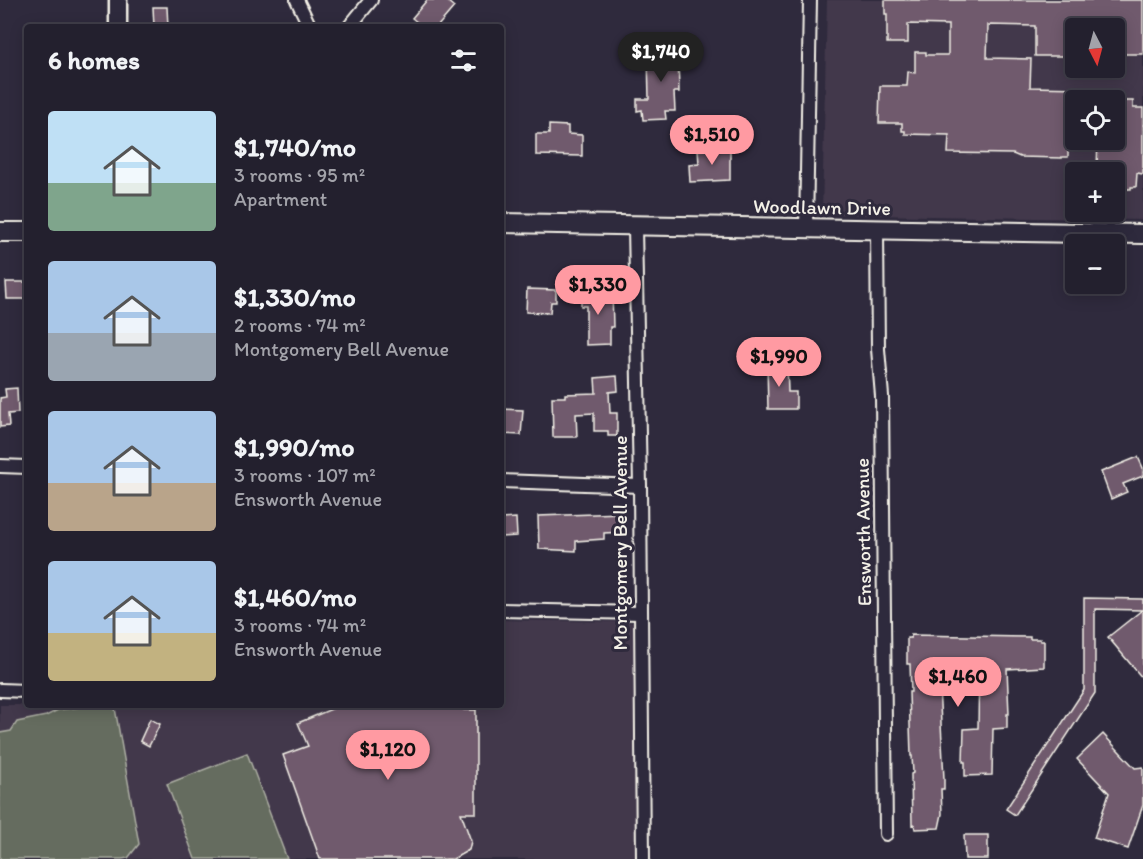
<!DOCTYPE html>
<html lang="en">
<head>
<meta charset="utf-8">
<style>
  body { margin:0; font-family:Itim,sans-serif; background:#2b2836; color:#f1f3f6; height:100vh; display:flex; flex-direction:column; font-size:22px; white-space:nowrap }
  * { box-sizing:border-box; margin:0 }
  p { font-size:20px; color:#a3a3aa }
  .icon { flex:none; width:33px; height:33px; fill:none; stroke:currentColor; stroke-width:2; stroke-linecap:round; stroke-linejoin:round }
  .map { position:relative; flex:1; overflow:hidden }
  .sheet { position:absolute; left:24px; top:24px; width:480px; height:684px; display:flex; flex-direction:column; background:#23202e; border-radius:6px; box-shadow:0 3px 15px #0003,0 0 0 2px #403e4a }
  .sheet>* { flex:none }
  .needle { width:39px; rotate:174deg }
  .buttons { position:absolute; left:1065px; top:18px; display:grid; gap:12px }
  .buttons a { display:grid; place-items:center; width:60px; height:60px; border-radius:6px; background:#23202e; box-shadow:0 3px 15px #0003,0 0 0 2px #403e4a; font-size:30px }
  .price { position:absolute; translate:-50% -51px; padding:0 14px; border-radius:21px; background:#ff9aa2; color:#111; font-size:20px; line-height:39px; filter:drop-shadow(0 2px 3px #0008) }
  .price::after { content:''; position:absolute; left:50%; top:36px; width:18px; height:14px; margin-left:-9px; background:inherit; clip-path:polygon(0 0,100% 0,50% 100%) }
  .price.active { background:#222; color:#fff }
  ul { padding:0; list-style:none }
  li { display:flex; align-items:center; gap:18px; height:150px; padding:0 24px }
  li span { display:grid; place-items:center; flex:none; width:168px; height:120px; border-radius:6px; color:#555 }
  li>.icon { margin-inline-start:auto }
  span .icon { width:72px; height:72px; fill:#fffc; stroke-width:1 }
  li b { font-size:26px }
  h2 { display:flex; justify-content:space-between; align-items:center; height:72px; padding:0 24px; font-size:26px }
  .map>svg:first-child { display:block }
  .built { fill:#42384b; fill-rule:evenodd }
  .green { fill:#656c5e; stroke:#acaea3; stroke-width:1.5 }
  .building { fill:#705a6d; stroke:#f4f1e8; stroke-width:1.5 }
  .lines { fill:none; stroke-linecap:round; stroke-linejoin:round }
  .minor-casing { stroke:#f4f1e8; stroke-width:16 }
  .tertiary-casing { stroke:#f4f1e8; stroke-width:21 }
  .secondary-casing { stroke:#f4f1e8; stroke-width:22 }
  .minor { stroke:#2f2a3d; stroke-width:12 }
  .tertiary { stroke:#2f2a3d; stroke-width:16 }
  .secondary { stroke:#2f2a3d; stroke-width:18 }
  .labels { text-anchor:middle; stroke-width:6; stroke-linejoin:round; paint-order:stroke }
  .street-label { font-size:20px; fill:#f4f1e8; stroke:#2f2a3d }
</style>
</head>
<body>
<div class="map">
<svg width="1143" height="859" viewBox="0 0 1143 859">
  <rect width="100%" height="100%" fill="#2f2a3d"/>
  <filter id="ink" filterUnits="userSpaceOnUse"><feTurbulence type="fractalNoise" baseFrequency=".0167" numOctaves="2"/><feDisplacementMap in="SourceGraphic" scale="12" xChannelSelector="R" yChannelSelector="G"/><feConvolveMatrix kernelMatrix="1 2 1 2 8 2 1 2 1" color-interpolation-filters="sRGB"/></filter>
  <g filter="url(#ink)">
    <!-- built -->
    <g class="built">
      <path d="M827,0h316v220l-321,-6zM1076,28h38v40h-38zM1076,100h38v40h-38zM1076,172h38v40h-38z"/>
      <polygon points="501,620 635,622 638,859 0,859 0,705 501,705"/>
    </g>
    <!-- green -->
    <g class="green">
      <polygon points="96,705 110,705 115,708 139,844 128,858 122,859 0,859 0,733 11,731 17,722 46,716 58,710"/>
      <polygon points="247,753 287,859 195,859 167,784"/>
    </g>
    <!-- building -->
    <g class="building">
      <polygon points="427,0 446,0 454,7 437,27 423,27 412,18"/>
      <polygon points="885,0 1143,0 1143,54 1114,54 1114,28 1076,28 1076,52 1066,52 1066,56 1035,56 1035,26 988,25 987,58 1031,59 1030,87 1081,88 1081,100 1076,100 1076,146 1068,146 1068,157 1062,157 1062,158 1020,157 1013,154 948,153 949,135 905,134 905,131 902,131 902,123 879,123 880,86 907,86 908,72 915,73 915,52 926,52 926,55 948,55 948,25 908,24 908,43 887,43 887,14 885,14"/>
      <polygon points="153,7 167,7 168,27 154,27"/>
      <polygon points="675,41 675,54 678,54 679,92 674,92 675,111 665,111 666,119 643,120 642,110 637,111 637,99 649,99 648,56 657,55 657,42"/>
      <polygon points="1115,101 1133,101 1133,108 1143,108 1143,174 1137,173 1136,187 1131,187 1131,189 1114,189 1114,172 1105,172 1105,168 1097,167 1098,140 1114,140"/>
      <polygon points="549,125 568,126 568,134 582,135 582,156 536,155 536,134 549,134"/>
      <polygon points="730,148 730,180 690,182 689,165 699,164 698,150"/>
      <polygon points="6,282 27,282 27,299 7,299"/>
      <polygon points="527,289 556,290 556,302 551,302 550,313 526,312"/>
      <polygon points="589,290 612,290 613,327 610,327 610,344 586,345 586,306 581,306 581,294 589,294"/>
      <polygon points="787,363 788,392 796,392 796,409 768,409 767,364"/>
      <polygon points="617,376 618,391 609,392 610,413 617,413 617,436 608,436 608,431 594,431 594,413 576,414 577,437 553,437 552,397 565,397 565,394 596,393 595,378"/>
      <polygon points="17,388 18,413 8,414 9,426 0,427 0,398 6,397 5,389"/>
      <polygon points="501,409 523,410 521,435 501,434"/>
      <polygon points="1138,457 1143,468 1143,476 1123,484 1127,492 1111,499 1101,472"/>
      <polygon points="622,513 623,532 604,533 604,539 576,541 576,551 539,549 538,516"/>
      <polygon points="516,518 517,536 501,537 501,519"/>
      <polygon points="1084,598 1143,599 1143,679 1108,637 1142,610 1095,609 1095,693 1015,815 1006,809 1084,690"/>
      <polygon points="911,635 1030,637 1030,639 1040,639 1040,641 1044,641 1044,667 1007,669 1009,714 1007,714 1007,728 993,729 992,775 965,776 965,762 963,762 964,729 978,728 979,668 938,668 944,779 944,789 941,789 942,814 939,828 915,829 914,824 912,825 911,774 913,773 912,756 911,756 909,692 911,692 910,664 907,664 907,638 911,638"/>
      <polygon points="341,705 464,705 464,710 476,710 476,813 461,813 471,841 469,850 453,859 320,859 283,755 308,746 298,723"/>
      <polygon points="150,719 160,724 149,746 140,741"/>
      <polygon points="1103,734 1135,768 1143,767 1143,805 1128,849 1094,838 1109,793 1077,759"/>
      <polygon points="964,835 988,835 988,859 965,859"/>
    </g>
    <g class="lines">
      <defs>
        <g id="minor">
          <polyline points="297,0 310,27"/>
          <polyline points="349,27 371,0"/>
          <polyline points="635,227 640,486 643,859"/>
          <polyline points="806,229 810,0"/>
          <polyline points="877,230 878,349 882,396 886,834"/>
          <polyline points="0,466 27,467"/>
          <polyline points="501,481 640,486"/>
          <polyline points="501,610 640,613"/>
          <polyline points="0,690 27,691"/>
        </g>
        <polyline id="tertiary" points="118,0 118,27"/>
        <g id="secondary">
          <polyline points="501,223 1143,234"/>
          <polyline points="0,232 27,232"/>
        </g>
      </defs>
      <!-- minor casing -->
      <use href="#minor" class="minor-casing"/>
      <!-- tertiary casing -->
      <use href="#tertiary" class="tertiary-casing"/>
      <!-- secondary casing -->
      <use href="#secondary" class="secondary-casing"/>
      <!-- minor -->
      <use href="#minor" class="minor"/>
      <!-- tertiary -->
      <use href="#tertiary" class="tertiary"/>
      <!-- secondary -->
      <use href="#secondary" class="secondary"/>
    </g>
  </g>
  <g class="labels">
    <!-- street labels -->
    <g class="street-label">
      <text transform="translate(822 207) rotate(1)" y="7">Woodlawn Drive</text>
      <text transform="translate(863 532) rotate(-91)" y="7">Ensworth Avenue</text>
      <text transform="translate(620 543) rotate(-90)" y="7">Montgomery Bell Avenue</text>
    </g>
  </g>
</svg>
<div class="buttons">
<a><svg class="needle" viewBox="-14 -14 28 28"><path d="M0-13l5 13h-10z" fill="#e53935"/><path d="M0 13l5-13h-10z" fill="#a3a3aa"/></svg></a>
<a><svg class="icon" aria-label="locate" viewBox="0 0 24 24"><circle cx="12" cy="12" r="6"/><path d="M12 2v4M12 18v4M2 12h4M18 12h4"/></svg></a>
<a>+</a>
<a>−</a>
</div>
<b class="price active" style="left:661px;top:83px">$1,740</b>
<b class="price" style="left:712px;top:166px">$1,510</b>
<b class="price" style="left:598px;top:316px">$1,330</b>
<b class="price" style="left:779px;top:388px">$1,990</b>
<b class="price" style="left:958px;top:708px">$1,460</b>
<b class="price" style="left:388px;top:781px">$1,120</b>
<section class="sheet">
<h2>6 homes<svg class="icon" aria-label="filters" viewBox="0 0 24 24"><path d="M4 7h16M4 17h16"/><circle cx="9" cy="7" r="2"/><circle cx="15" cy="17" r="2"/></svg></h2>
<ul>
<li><span style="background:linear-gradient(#bfe0f5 60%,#7fa58c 0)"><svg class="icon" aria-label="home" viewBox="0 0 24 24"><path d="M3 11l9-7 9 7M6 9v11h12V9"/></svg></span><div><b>$1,740/mo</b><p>3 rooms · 95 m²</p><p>Apartment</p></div></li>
<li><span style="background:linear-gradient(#a9c7e8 60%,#9aa5b1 0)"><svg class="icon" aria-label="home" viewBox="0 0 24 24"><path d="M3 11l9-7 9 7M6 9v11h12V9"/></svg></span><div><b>$1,330/mo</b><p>2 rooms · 74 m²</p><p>Montgomery Bell Avenue</p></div></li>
<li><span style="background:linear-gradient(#a9c7e8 60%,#b9a48a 0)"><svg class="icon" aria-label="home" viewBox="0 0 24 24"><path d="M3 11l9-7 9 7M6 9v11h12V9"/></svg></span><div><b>$1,990/mo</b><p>3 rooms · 107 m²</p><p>Ensworth Avenue</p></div></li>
<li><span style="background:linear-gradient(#a9c7e8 60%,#c2b280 0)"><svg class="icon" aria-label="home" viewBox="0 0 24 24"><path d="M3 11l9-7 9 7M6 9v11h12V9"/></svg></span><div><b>$1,460/mo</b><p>3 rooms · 74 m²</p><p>Ensworth Avenue</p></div></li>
</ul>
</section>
</div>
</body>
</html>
